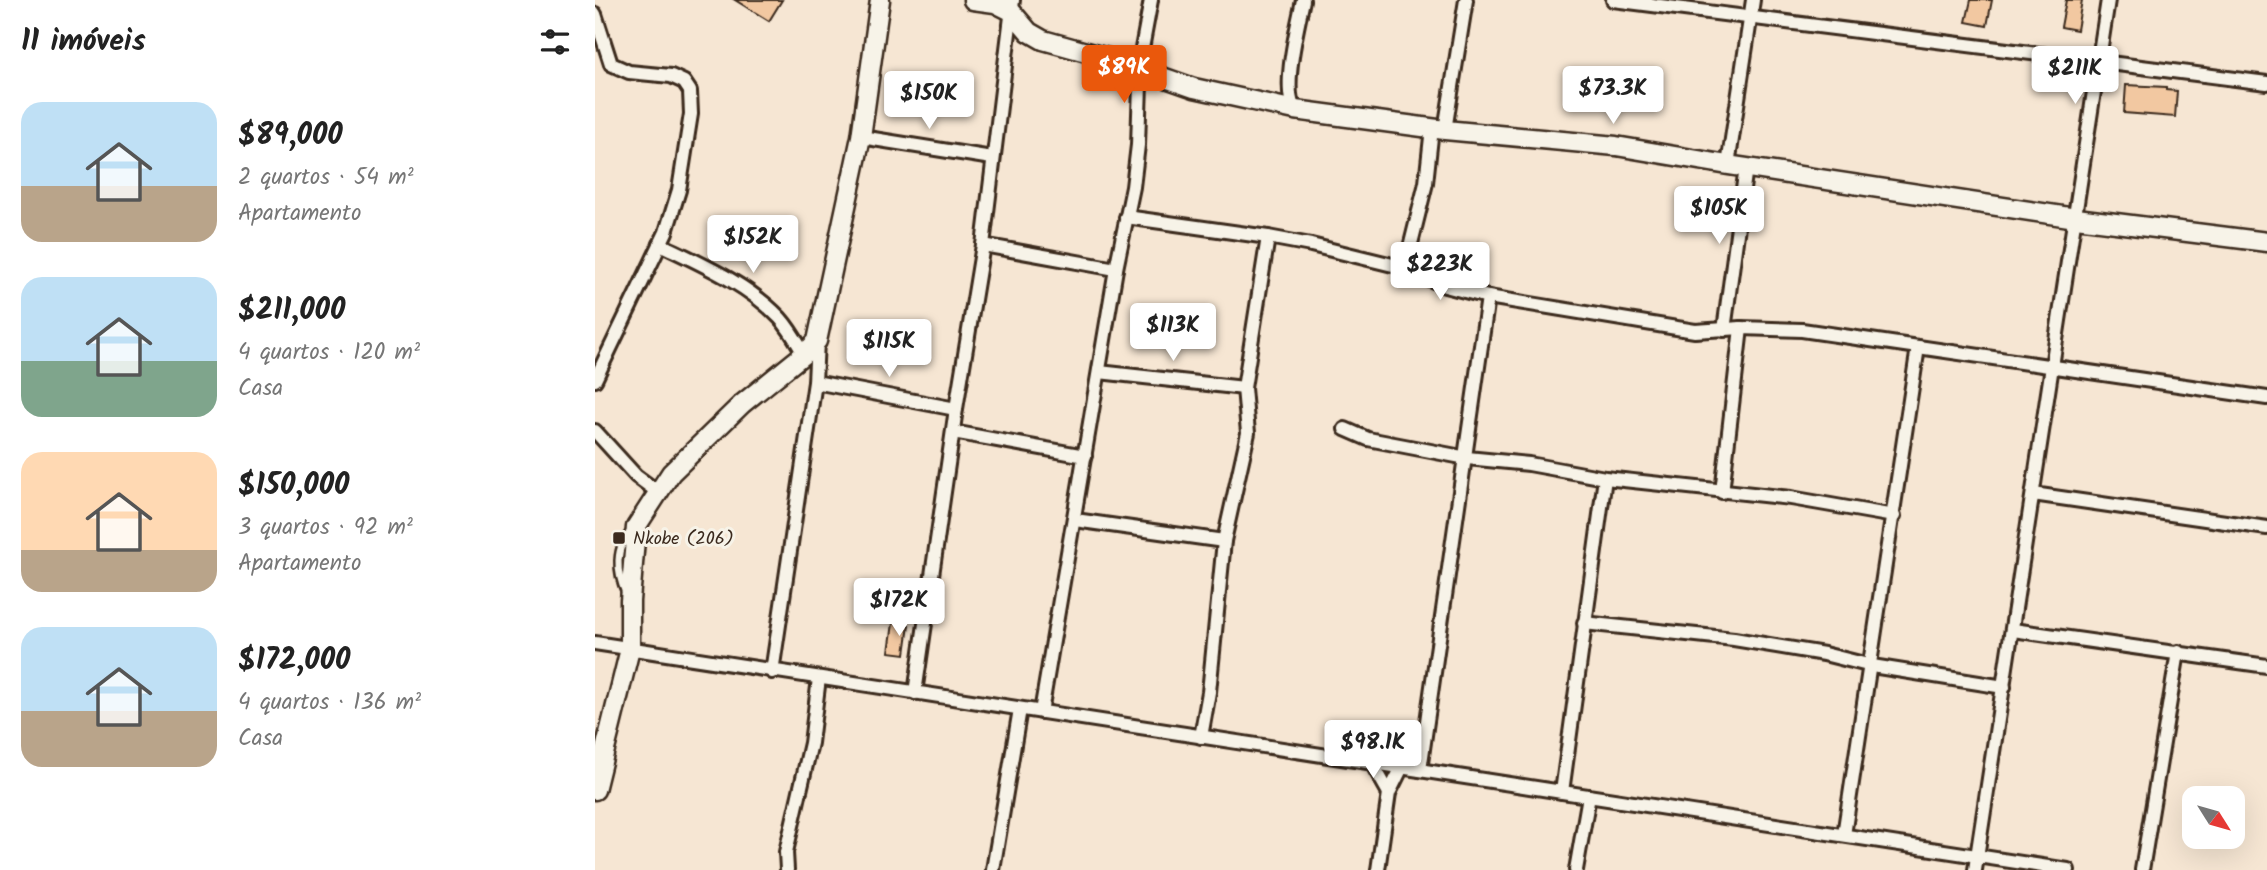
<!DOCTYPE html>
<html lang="pt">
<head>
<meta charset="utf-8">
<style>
  body { margin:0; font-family:Kalam,sans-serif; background:#f6f6f6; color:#222; height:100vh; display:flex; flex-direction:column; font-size:26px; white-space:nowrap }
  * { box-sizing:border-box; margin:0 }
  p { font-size:23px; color:#767676 }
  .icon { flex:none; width:38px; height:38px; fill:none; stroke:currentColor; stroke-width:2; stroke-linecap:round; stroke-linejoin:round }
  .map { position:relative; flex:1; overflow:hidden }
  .drawer { display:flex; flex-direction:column; background:#fff; width:595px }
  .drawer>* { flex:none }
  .needle { width:46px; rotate:127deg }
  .fabs { position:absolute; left:1587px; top:786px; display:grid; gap:14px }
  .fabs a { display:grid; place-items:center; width:63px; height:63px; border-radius:14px; background:#fff; box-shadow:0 7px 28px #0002; font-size:35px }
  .price { position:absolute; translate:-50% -60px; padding:0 16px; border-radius:7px; background:#fff; color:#222; font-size:23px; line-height:46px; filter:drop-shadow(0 2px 4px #0008) }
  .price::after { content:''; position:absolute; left:50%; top:42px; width:21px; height:16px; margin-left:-10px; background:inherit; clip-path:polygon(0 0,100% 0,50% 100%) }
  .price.active { background:#ea580c; color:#fff }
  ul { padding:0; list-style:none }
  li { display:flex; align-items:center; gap:21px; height:175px; padding:0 21px }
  li span { display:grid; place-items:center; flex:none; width:196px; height:140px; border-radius:21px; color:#555 }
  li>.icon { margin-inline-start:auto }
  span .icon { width:84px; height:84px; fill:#fffc; stroke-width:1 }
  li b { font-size:30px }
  h2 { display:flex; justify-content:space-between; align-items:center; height:84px; padding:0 21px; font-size:30px }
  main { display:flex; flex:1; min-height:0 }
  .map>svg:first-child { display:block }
  .building { fill:#f2c8a1; stroke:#3b2a1e; stroke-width:2 }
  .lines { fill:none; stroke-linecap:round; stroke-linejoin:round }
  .lane-casing { stroke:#3b2a1e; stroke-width:11 }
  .street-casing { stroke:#3b2a1e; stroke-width:18 }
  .secondary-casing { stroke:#3b2a1e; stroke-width:23 }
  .lane { stroke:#f7f3e8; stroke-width:6 }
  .street { stroke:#f7f3e8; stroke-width:12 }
  .secondary { stroke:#f7f3e8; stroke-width:18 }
  .poi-dot { fill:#3b2a1e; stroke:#f7f3e8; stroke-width:2.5 }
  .labels { text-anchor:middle; stroke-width:6; stroke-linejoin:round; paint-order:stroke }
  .poi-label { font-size:18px; fill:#3b2a1e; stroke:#f7f3e8; text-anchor:start }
</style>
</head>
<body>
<main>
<section class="drawer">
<h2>11 imóveis<svg class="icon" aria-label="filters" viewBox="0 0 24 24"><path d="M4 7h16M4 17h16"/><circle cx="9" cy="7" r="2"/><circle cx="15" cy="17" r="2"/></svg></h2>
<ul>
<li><span style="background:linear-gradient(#bfe0f5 60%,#b9a48a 0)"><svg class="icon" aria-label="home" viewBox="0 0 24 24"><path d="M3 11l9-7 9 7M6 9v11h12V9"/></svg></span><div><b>$89,000</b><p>2 quartos · 54 m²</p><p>Apartamento</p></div></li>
<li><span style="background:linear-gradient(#bfe0f5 60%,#7fa58c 0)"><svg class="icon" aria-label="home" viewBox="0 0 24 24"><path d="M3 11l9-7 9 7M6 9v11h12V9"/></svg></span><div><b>$211,000</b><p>4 quartos · 120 m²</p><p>Casa</p></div></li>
<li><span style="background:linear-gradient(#ffd9b3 70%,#b9a48a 0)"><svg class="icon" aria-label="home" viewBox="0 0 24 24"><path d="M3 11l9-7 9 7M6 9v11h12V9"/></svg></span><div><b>$150,000</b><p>3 quartos · 92 m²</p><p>Apartamento</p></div></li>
<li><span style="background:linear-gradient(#bfe0f5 60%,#b9a48a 0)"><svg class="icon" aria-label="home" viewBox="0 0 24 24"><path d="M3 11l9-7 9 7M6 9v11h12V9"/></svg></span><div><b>$172,000</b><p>4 quartos · 136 m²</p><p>Casa</p></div></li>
</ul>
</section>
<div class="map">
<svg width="1672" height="870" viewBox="0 0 1672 870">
  <rect width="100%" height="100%" fill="#f6e6d3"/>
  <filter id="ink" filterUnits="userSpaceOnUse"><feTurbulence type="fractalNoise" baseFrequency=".0143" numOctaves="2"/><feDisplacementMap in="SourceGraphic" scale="14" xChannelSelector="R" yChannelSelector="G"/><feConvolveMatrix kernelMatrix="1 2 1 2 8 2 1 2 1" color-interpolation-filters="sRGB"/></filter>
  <g filter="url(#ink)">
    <!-- building -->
    <g class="building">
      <polygon points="140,0 187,0 174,21"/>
      <polygon points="1376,0 1397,0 1392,26 1371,22"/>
      <polygon points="1471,0 1487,0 1482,30 1466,27"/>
      <polygon points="1531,85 1571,87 1571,90 1582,91 1580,117 1529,113"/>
      <polygon points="298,623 314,625 310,654 294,652"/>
    </g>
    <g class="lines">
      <defs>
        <path id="lane" d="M31,594c-10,-21 -12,-47 6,-64"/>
        <g id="street">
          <polyline points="1018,0 1672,83"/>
          <polyline points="0,14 16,64 34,72 76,76 89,82 95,91 96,114 84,190 71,232 0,380"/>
          <path d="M700,110c-14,-20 3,-85 8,-110"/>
          <polyline points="850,130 871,0"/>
          <polyline points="266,137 397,158"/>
          <polyline points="1133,165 1158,0"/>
          <polyline points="531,217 673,237 716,245 810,268 850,286 893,297"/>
          <path d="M65,244c41,20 88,40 120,74 10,11 17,24 24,36"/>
          <polyline points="388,245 521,269"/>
          <polyline points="810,268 831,183 837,128"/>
          <polyline points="1129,330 1151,167"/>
          <polyline points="504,372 649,388"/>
          <polyline points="220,382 361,409"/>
          <polyline points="750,429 773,439 872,458 934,464 1010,478 1196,498 1299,516"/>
          <polyline points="0,431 41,476 64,493"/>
          <polyline points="358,432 490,456"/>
          <polyline points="1127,492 1146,328"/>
          <polyline points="1438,494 1672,528"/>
          <polyline points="480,520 629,541"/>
          <polyline points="989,623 1139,639 1229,654 1277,666 1409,687"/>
          <polyline points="1418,630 1672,666"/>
          <polyline points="0,643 1473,870"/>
          <polyline points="177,672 220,382 222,341"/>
          <polyline points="320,693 361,409 388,245 418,0"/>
          <polyline points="446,712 521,269 538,187 543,145 546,54 556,0"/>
          <polyline points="606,737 614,692 629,541 653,433 649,388 673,237"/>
          <polyline points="777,763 794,793"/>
          <polyline points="825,770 893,297 1100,331 1146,328 1207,330 1672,398"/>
          <polyline points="967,792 1010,478"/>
          <polyline points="1249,835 1323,347"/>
          <polyline points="192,870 191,852 216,743 224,678"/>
          <polyline points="398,870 425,709"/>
          <polyline points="783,870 794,793 807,767"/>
          <polyline points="981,870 994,796"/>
          <polyline points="1380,870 1513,0"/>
          <polyline points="1547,870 1583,652"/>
        </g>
        <g id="secondary">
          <polyline points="378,0 400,3 416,11 434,32 448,40 513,58 599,88 700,110 850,130 1021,146 1133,165 1481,218 1672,242"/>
          <polyline points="0,790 35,649 35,601 41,527 76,473 147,404 209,354 222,341 266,137 285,0"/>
        </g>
      </defs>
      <!-- lane casing -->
      <use href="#lane" class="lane-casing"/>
      <!-- street casing -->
      <use href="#street" class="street-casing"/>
      <!-- secondary casing -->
      <use href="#secondary" class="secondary-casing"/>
      <!-- lane -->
      <use href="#lane" class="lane"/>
      <!-- street -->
      <use href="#street" class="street"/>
      <!-- secondary -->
      <use href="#secondary" class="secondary"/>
    </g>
  </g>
  <!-- markers -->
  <rect class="poi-dot" x="17" y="531" width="14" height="14" rx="3.5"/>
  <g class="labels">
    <!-- poi labels -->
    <g class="poi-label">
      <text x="38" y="544">Nkobe (206)</text>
    </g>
  </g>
</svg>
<div class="fabs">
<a><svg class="needle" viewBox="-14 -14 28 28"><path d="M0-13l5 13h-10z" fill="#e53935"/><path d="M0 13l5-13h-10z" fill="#767676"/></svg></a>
</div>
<b class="price active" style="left:529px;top:105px">$89K</b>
<b class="price" style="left:1480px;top:106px">$211K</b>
<b class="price" style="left:1018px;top:126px">$73.3K</b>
<b class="price" style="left:334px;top:131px">$150K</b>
<b class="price" style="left:1124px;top:246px">$105K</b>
<b class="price" style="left:158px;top:275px">$152K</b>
<b class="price" style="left:845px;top:302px">$223K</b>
<b class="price" style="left:578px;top:363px">$113K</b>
<b class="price" style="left:294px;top:379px">$115K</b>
<b class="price" style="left:304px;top:638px">$172K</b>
<b class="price" style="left:778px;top:780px">$98.1K</b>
</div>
</main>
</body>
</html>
